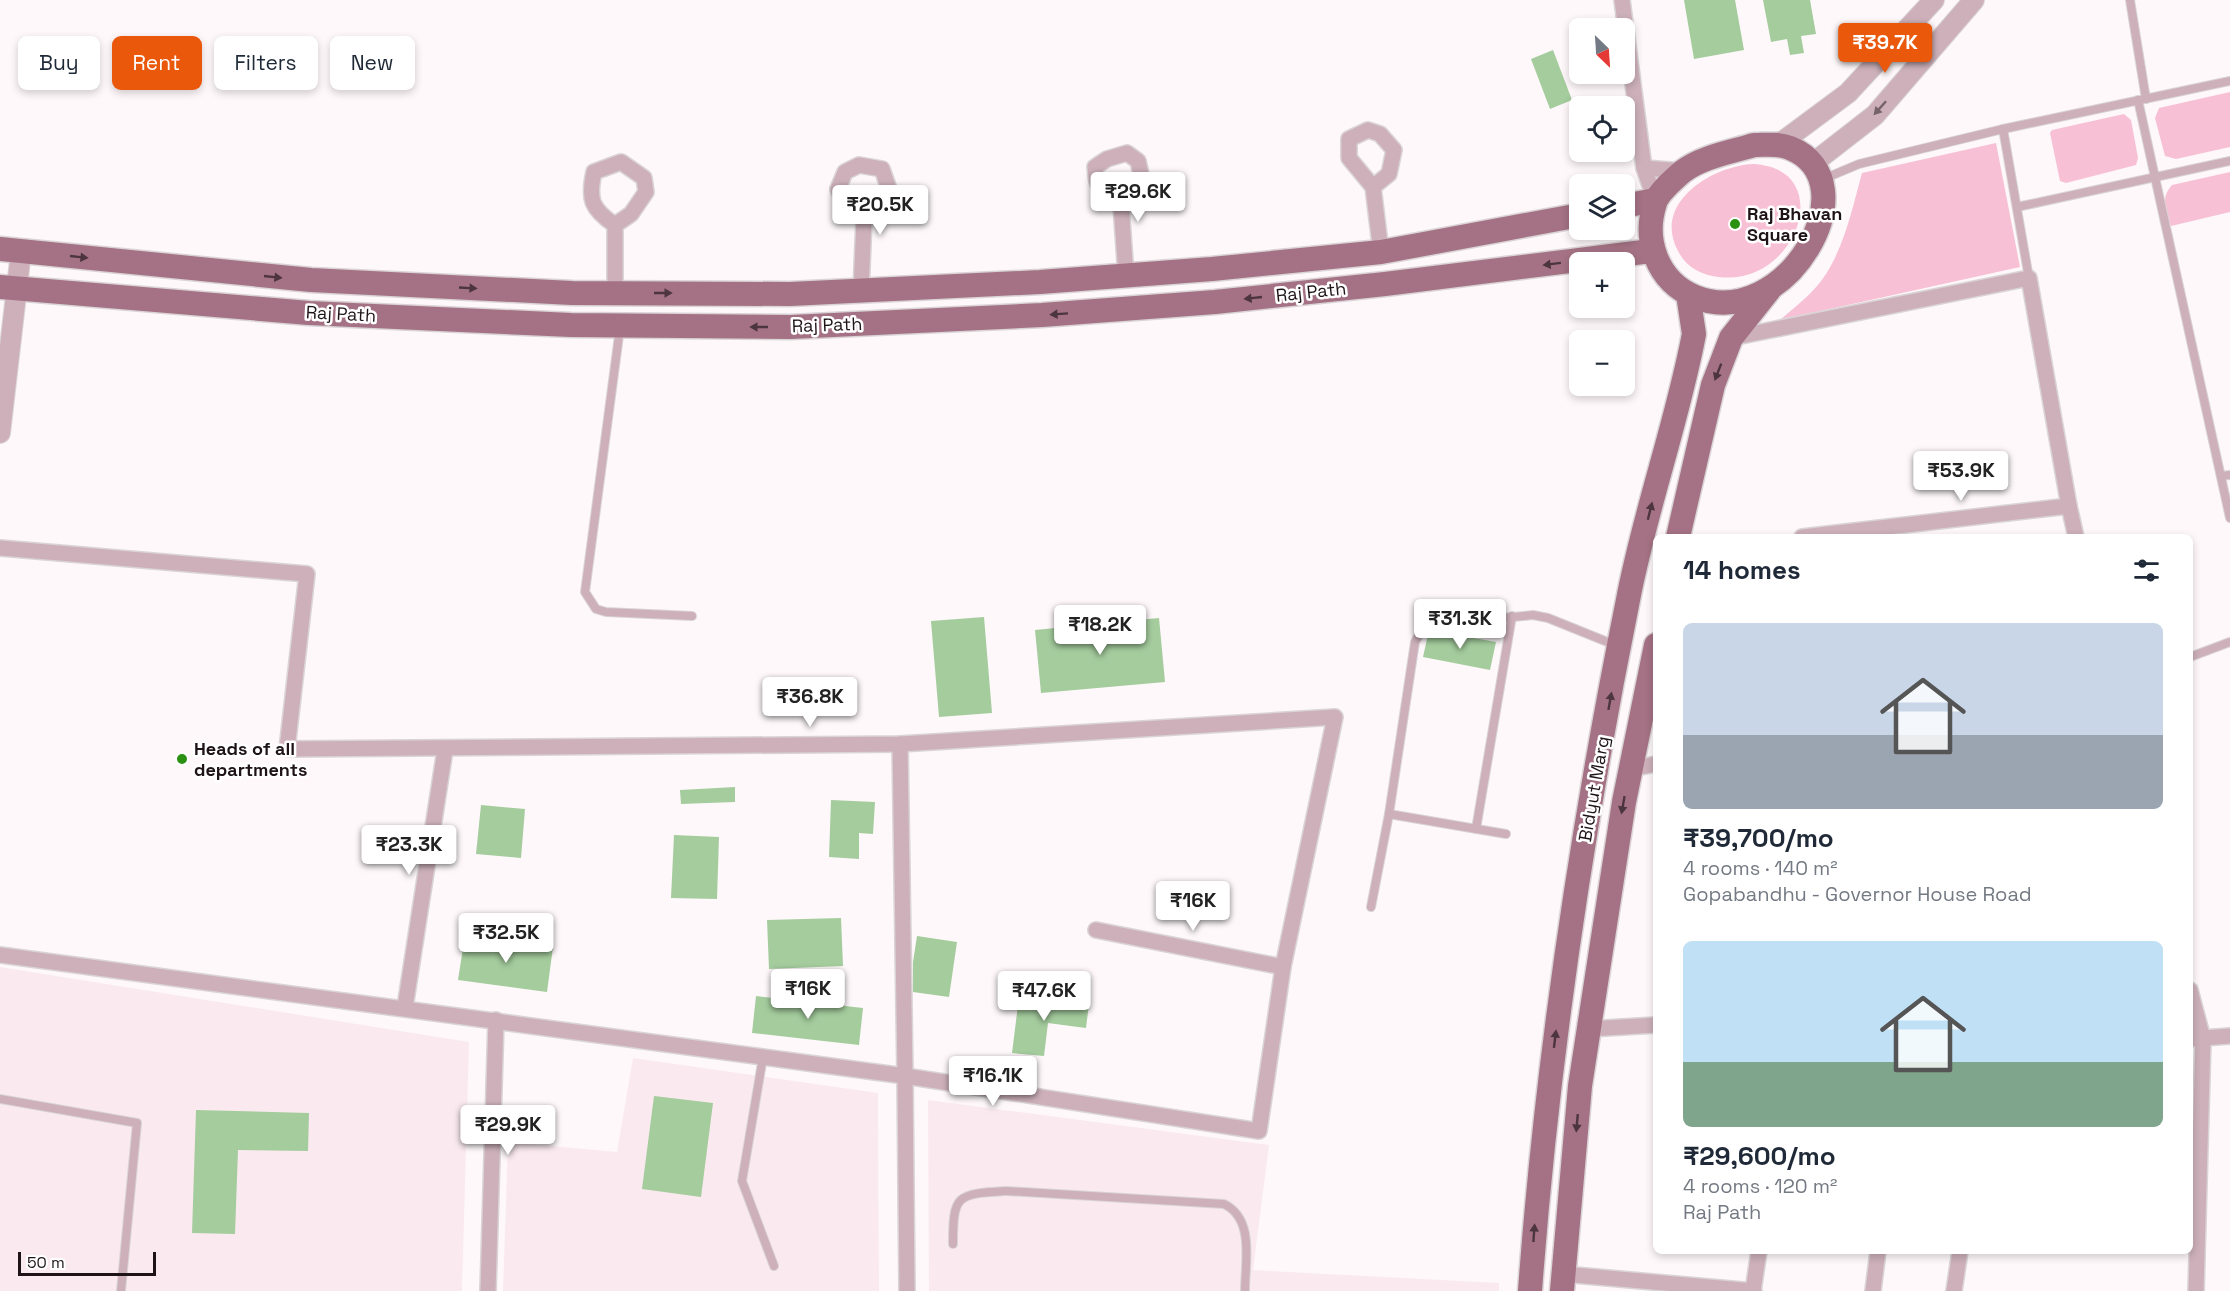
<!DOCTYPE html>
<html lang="en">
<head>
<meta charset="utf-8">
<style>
  body { margin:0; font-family:"Space Grotesk",sans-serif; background:#f6f6f7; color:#1f2937; height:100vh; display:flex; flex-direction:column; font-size:22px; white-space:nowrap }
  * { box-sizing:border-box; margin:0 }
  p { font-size:20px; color:#747a83 }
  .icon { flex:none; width:33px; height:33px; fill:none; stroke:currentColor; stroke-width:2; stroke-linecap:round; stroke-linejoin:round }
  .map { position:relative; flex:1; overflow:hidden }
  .sheet { position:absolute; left:1653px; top:534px; width:540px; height:720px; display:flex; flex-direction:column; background:#fff; border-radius:9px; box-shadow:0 3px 9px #0003 }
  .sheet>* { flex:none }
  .banner { position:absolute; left:18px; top:36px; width:570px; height:54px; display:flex; gap:12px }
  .needle { width:39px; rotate:155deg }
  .buttons { position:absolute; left:1569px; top:18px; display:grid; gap:12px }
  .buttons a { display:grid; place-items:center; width:66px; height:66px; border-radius:9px; background:#fff; box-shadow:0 3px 9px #0003; font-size:30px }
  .scale { position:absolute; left:18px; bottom:15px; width:138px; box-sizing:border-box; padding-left:6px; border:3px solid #1e1418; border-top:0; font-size:16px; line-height:21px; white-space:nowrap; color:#1e1418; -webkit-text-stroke:4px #fff; paint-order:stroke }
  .price { position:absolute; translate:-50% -51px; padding:0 14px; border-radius:6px; background:#fff; color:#222; font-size:20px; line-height:39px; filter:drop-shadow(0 2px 3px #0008) }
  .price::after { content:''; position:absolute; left:50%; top:36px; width:18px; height:14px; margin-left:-9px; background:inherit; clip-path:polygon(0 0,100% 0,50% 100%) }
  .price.current { background:#ea580c; color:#fff }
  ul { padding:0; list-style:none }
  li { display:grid; align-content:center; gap:12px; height:318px; padding:0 30px }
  li span { display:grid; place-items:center; height:186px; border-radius:9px; color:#555 }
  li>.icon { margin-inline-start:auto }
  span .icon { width:108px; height:108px; fill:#fffc; stroke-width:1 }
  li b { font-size:26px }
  h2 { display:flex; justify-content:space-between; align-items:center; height:72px; padding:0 30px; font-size:26px }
  .chip { padding:0 21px; border-radius:9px; background:#fff; box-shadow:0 3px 9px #0003; font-size:21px; line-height:54px }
  .chip.current { background:#ea580c; color:#fff }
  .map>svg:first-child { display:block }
  .built { fill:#faeaef }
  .green { fill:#f8c0d4 }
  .building { fill:#a4cc9d }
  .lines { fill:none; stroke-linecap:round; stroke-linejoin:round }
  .service-casing { stroke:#dad4d6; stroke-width:10 }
  .minor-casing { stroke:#dad4d6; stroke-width:18 }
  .tertiary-casing { stroke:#dad4d6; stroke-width:22 }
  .primary-casing { stroke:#dad4d6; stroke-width:27 }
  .service { stroke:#cdb0ba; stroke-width:8 }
  .minor { stroke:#cdb0ba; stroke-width:15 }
  .tertiary { stroke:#cdb0ba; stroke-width:20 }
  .primary { stroke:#a47284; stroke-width:24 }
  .oneway { fill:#766269 }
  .oneway2 { fill:#4d353e }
  .poi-dot { fill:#2a9113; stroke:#fff; stroke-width:2 }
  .labels { text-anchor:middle; stroke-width:5; stroke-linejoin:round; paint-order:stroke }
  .poi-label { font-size:18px; font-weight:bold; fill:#1e1418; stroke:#fff; text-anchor:start }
  .street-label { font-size:18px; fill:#1e1418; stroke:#fff }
</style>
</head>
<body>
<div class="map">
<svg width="2230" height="1291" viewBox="0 0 2230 1291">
  <rect width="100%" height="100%" fill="#fef8fa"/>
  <!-- built -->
  <g class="built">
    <polygon points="0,967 469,1042 462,1291 0,1291"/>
    <polygon points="633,1058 878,1093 879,1291 503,1291 508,1142 617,1152"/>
    <polygon points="928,1100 1269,1145 1253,1270 1499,1283 1499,1291 929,1291"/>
  </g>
  <!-- green -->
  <g class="green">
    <polygon points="2230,92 2230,147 2176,159 2165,156 2155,118 2159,108"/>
    <polygon points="2124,114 2131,120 2138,158 2136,165 2066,183 2060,181 2050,133 2052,130"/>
    <path d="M1996,143l24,124 -240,53c16,-14 35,-28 46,-46 19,-30 27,-68 36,-101z"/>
    <path d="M1753,164c85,4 45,123 -35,113 -17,-2 -32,-10 -40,-26 -26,-48 34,-85 75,-87z"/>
    <path d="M2230,172v40l-59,14c-5,-15 -11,-28 1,-41z"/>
  </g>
  <!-- building -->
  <g class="building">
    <polygon points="1684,0 1735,0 1744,50 1694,59"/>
    <polygon points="1763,0 1810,0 1816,34 1801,36 1804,53 1790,55 1787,39 1771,42"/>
    <polygon points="1553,50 1572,100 1550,109 1531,59"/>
    <polygon points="984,617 992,713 939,717 931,621"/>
    <polygon points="1159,618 1165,682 1041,693 1035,630"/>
    <polygon points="1429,630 1496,642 1490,670 1423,657"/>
    <polygon points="735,787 735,802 681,804 680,790"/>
    <polygon points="831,800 875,802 873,834 859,833 859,859 829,857"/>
    <polygon points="481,805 525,809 521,858 476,854"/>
    <polygon points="674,835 719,837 717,899 671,898"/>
    <polygon points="841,918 843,966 769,969 767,920"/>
    <polygon points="465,935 553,947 547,992 458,980"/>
    <polygon points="917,936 957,942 949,997 913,992 913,962"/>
    <polygon points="756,996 863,1008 859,1045 752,1033"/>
    <polygon points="1019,997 1089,1004 1086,1028 1048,1023 1044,1056 1012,1053"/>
    <polygon points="654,1096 713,1103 701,1197 642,1189"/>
    <polygon points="196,1110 309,1113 308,1151 238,1150 235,1234 192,1233"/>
  </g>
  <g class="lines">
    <defs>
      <g id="service">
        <polyline points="2130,0 2146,99"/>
        <polyline points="2138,100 2230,518"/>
        <polyline points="2003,129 2230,81"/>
        <polyline points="1821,180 1859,164 2003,129 2029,278"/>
        <polyline points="2017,207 2230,161"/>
        <polyline points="620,328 585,592 596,609 606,612 692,616"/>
        <polyline points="2221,476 2230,475"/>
        <polyline points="2190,657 2230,642"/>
        <polyline points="1389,814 1506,834"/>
        <polyline points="1476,829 1512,616"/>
        <polyline points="1371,907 1389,814 1415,642 1428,618 1442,615 1473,621 1533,615 1548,618 1615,645"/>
        <polyline points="763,1057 742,1181 774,1266"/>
        <polyline points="0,1099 137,1123 121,1291"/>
        <path d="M953,1244c0,-50 4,-50 53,-53l218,13c31,15 21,58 21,87"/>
      </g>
      <g id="minor">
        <polyline points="1622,0 1644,168 1655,200"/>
        <polyline points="1644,168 1683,171"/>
        <polyline points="1373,187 1389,174 1394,150 1380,134 1368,130 1349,139 1349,158 1373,187 1381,252"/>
        <path d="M1121,205l21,-26 -4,-18 -11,-8 -20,6 -12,8c1,20 7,30 26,38l5,71"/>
        <polyline points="861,291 864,219 844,201 838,189 845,172 859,165 882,169 889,189 878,211 864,219"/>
        <path d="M615,293v-68c-24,-16 -27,-26 -21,-53l27,-10 23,16 2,14 -15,22 -16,11"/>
        <polyline points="1731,338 2029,278 2069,506"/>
        <polyline points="1802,537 2069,506 2076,537"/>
        <polyline points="0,548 307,574 287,749 900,744 1335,717 1283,967 1259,1131 905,1076 907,1291"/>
        <polyline points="1630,769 1656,764"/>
        <polyline points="1096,930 1283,967"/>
        <polyline points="0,955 905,1076 900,744"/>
        <polyline points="2190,990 2203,1039 2196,1291"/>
        <polyline points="405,1007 445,750"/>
        <polyline points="1589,1029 1656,1025"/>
        <polyline points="2190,1039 2230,1036"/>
        <polyline points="1563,1274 1754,1291"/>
        <polyline points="488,1291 496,1020"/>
        <polyline points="1753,1291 1759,1251"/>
        <polyline points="1873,1291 1878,1251"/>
        <polyline points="1954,1291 1960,1251"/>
      </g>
      <g id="tertiary">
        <polyline points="1778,145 1848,93 1934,0"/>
        <polyline points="1812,164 1875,115 1974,0"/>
        <polyline points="0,433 21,252"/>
      </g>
      <g id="primary">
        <path d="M1754,145c12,0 25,-2 36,3 83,33 -4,185 -95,149 -38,-16 -52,-57 -40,-94 3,-10 19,-24 27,-31 19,-15 49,-20 72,-27z"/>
        <polyline points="1624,206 1655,200"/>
        <polyline points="0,249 311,280 572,293 790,294 1040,282 1212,269 1381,252 1580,215"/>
        <polyline points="0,287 309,313 571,325 791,327 1042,315 1215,302 1385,284 1651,251"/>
        <polyline points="1678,537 1713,385 1731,338 1769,290"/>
        <path d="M1530,1291c17,-232 52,-463 98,-691 17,-90 49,-176 66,-266l-6,-40"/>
        <polyline points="1562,1291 1580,1086 1624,802 1656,645"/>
      </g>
    </defs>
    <!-- service casing -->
    <use href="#service" class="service-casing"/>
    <!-- minor casing -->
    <use href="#minor" class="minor-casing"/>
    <!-- tertiary casing -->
    <use href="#tertiary" class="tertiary-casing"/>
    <!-- primary casing -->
    <use href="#primary" class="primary-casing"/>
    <!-- service -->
    <use href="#service" class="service"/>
    <!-- minor -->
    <use href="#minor" class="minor"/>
    <!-- tertiary -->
    <use href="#tertiary" class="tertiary"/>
    <!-- primary -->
    <use href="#primary" class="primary"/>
  </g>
  <!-- one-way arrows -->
  <defs><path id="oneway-solid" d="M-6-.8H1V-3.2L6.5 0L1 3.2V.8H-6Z" transform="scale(1.5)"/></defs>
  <use class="oneway" href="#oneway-solid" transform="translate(1880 108) rotate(132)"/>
  <g class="oneway2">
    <use href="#oneway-solid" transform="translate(79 257) rotate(6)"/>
    <use href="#oneway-solid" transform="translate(1552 264) rotate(173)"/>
    <use href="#oneway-solid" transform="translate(273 277) rotate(6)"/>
    <use href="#oneway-solid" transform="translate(468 288) rotate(3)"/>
    <use href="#oneway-solid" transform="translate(663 293)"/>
    <use href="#oneway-solid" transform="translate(1253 298) rotate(174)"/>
    <use href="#oneway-solid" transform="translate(1059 314) rotate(176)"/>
    <use href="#oneway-solid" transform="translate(759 327) rotate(-180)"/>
    <use href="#oneway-solid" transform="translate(1718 372) rotate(111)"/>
    <use href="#oneway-solid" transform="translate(1650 511) rotate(-76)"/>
    <use href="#oneway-solid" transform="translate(1610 701) rotate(-80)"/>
    <use href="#oneway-solid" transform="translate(1623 805) rotate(100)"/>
    <use href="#oneway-solid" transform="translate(1555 1039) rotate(-83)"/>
    <use href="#oneway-solid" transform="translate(1577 1123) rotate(95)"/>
    <use href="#oneway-solid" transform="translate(1534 1233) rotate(-86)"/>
  </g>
  <!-- markers -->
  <g class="poi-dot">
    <circle cx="1735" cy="224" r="6"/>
    <circle cx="182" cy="759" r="6"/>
  </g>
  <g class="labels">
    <!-- poi labels -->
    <g class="poi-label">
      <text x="1747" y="220">Raj Bhavan<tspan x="1747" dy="21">Square</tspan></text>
      <text x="194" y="755">Heads of all<tspan x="194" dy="21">departments</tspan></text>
    </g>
    <!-- street labels -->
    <g class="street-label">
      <text transform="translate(1311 292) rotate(-6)" y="6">Raj Path</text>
      <text transform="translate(341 314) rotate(3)" y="6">Raj Path</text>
      <text transform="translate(827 325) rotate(-2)" y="6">Raj Path</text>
      <text transform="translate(1594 789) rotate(-80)" y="6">Bidyut Marg</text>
    </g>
  </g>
</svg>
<div class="buttons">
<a><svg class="needle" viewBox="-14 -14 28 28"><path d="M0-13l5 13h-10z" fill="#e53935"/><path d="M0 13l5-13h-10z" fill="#747a83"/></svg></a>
<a><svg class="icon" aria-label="locate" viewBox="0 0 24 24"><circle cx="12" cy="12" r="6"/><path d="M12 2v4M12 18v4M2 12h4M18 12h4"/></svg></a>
<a><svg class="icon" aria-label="layers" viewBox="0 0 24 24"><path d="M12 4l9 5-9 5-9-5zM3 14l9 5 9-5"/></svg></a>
<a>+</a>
<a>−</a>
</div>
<div class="scale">50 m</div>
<b class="price current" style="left:1885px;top:74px">₹39.7K</b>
<b class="price" style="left:1138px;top:223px">₹29.6K</b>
<b class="price" style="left:880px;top:236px">₹20.5K</b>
<b class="price" style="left:1961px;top:502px">₹53.9K</b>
<b class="price" style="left:1460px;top:650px">₹31.3K</b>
<b class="price" style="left:1100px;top:656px">₹18.2K</b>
<b class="price" style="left:810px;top:728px">₹36.8K</b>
<b class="price" style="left:409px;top:876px">₹23.3K</b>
<b class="price" style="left:1193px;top:932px">₹16K</b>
<b class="price" style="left:506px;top:964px">₹32.5K</b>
<b class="price" style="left:808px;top:1020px">₹16K</b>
<b class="price" style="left:1044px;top:1022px">₹47.6K</b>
<b class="price" style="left:993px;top:1107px">₹16.1K</b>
<b class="price" style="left:508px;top:1156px">₹29.9K</b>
<div class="banner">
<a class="chip">Buy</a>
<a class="chip current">Rent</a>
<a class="chip">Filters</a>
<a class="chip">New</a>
</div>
<section class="sheet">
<h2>14 homes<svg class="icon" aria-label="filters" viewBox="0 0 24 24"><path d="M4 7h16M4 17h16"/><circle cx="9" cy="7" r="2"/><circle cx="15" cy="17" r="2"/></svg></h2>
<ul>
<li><span style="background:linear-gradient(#c9d6e8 60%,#9aa5b1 0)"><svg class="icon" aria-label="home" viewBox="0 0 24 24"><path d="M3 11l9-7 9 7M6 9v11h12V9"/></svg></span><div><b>₹39,700/mo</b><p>4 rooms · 140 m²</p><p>Gopabandhu - Governor House Road</p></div></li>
<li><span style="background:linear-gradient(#bfe0f5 65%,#7fa58c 0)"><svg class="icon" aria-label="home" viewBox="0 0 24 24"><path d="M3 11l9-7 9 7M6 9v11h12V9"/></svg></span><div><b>₹29,600/mo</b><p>4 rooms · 120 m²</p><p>Raj Path</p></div></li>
</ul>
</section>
</div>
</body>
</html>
